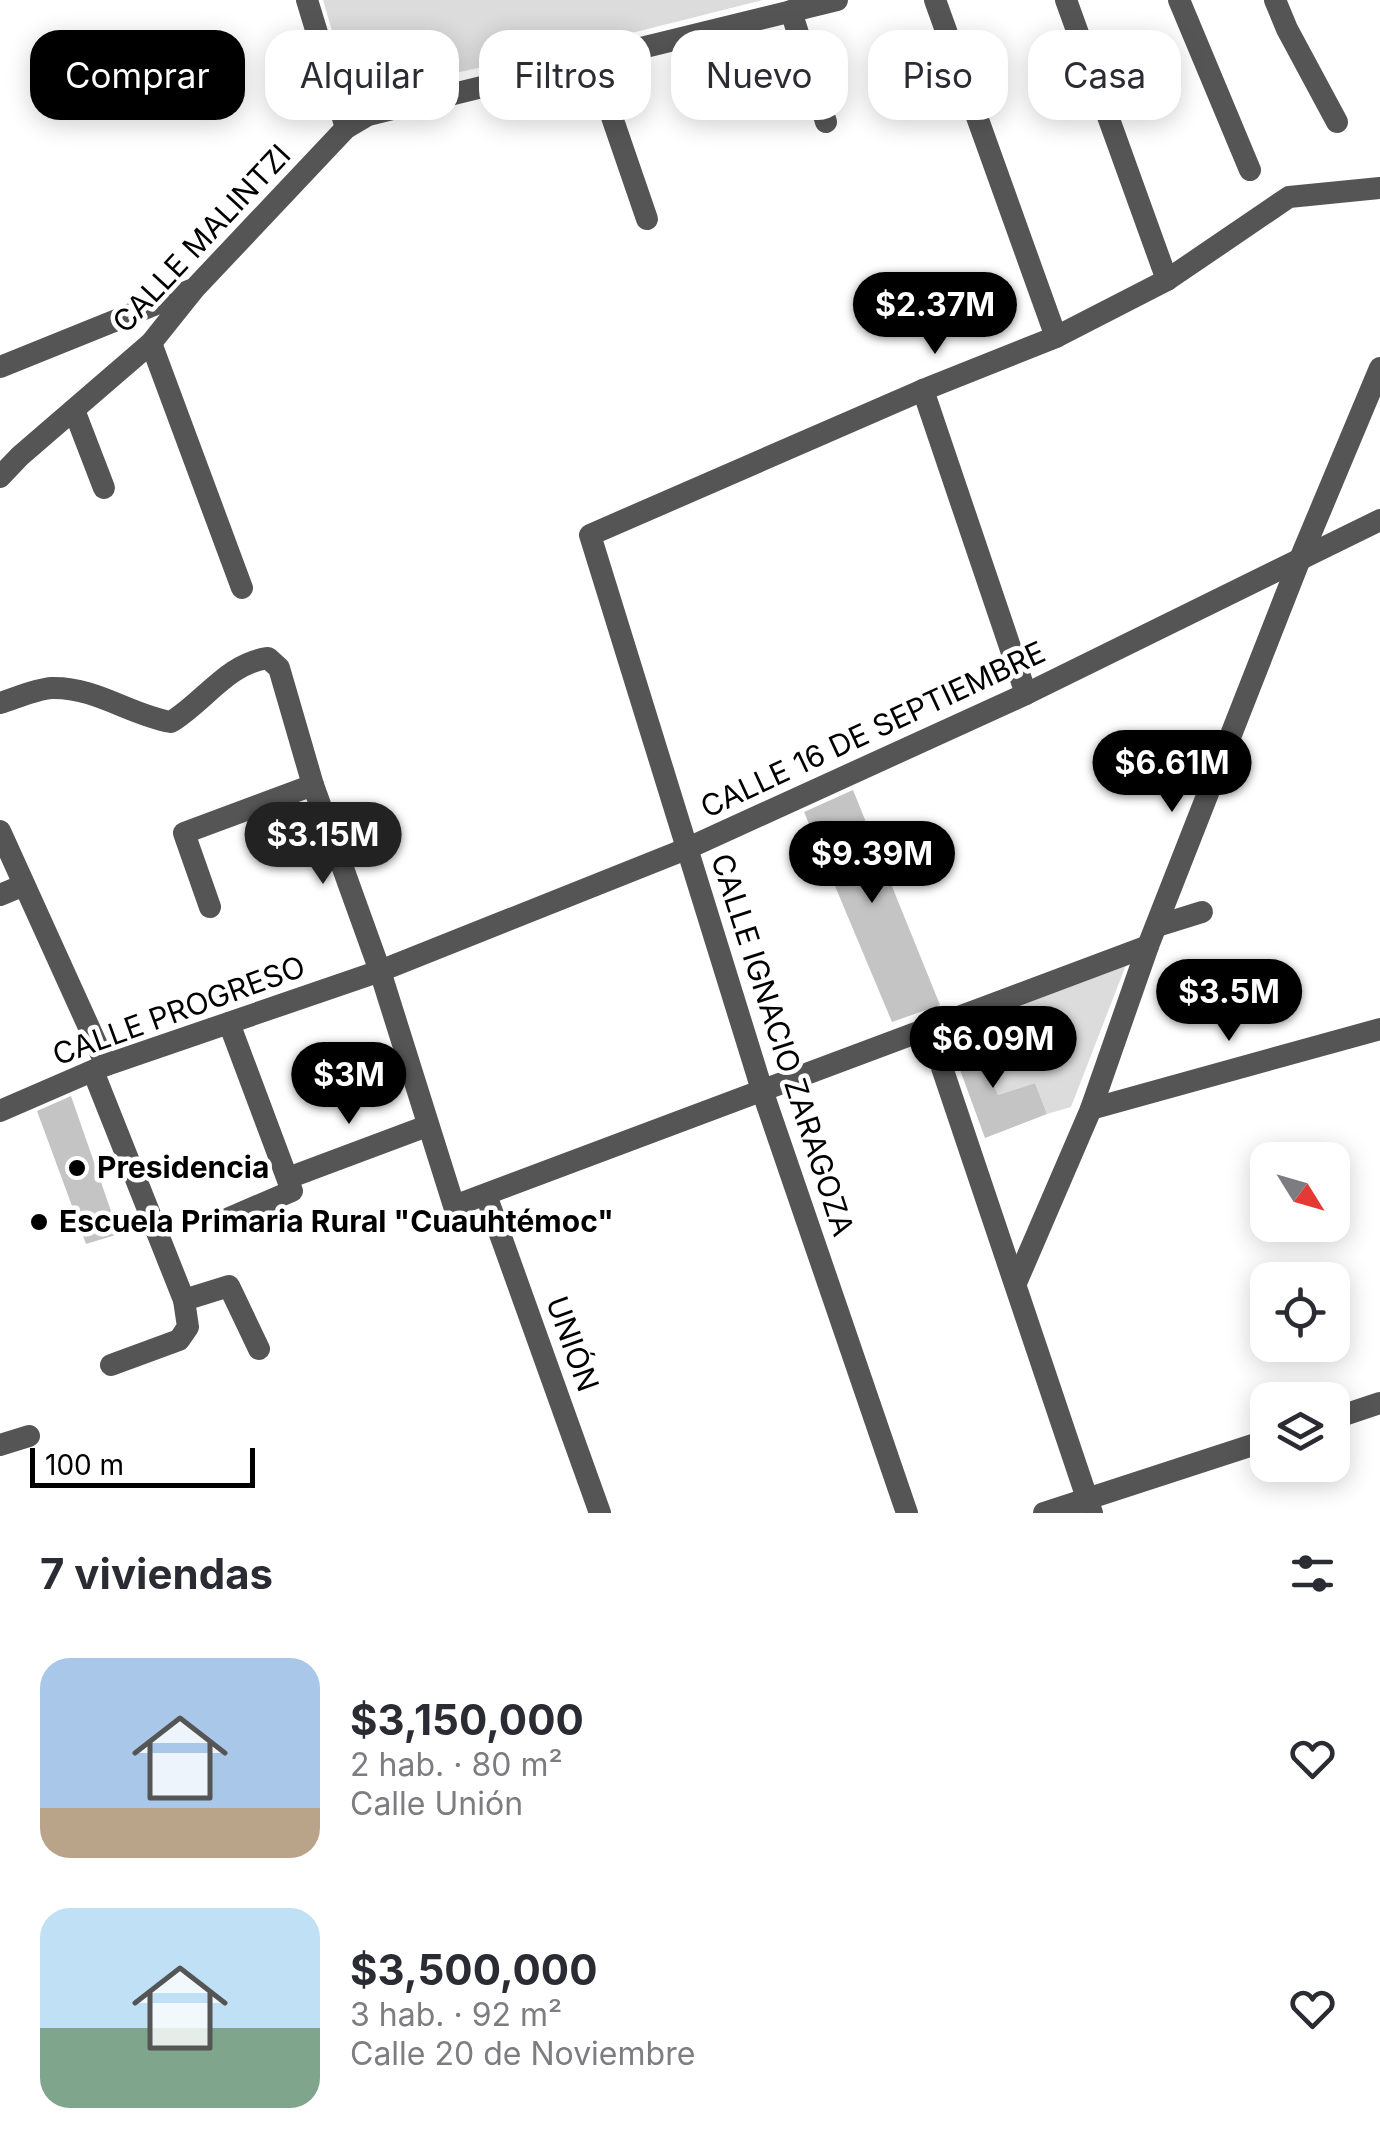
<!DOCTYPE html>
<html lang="es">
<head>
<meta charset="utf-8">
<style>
  body { margin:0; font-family:Inter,sans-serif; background:#f7f7f7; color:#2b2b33; height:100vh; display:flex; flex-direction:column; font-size:38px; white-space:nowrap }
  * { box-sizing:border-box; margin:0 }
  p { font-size:32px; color:#7c7c81 }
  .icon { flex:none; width:55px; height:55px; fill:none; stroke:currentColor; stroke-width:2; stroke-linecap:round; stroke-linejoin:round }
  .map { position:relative; height:1513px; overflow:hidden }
  .drawer { display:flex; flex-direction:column; background:#fff; flex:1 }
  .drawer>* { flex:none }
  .banner { position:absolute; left:30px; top:30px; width:1320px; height:90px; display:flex; gap:20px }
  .needle { width:65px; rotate:127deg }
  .controls { position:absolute; left:1250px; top:1142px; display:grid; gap:20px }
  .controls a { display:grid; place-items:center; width:100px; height:100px; border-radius:20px; background:#fff; box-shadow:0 5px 25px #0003; font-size:50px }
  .scale { position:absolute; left:30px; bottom:25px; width:225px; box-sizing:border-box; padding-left:10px; border:5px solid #000; border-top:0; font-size:28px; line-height:35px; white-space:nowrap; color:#000; -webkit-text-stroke:8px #fff; paint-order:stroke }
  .price { position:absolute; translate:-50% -85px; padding:0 22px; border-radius:35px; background:#000; color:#fff; font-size:32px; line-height:65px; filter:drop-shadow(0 2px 5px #0008) }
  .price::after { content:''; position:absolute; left:50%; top:60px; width:30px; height:22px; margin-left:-15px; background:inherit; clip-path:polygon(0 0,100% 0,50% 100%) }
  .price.selected { background:#222; color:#fff }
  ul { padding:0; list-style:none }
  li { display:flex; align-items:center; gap:30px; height:250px; padding:0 40px }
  li span { display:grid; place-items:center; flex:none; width:280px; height:200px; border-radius:30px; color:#555 }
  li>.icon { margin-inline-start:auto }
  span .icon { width:120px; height:120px; fill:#fffc; stroke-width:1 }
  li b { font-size:42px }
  h2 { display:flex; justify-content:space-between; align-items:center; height:120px; padding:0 40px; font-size:42px }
  .tag { padding:0 35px; border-radius:30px; background:#fff; box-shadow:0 5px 25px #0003; font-size:35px; line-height:90px }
  .tag.selected { background:#000; color:#fff }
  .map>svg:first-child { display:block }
  .green { fill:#dcdcdc }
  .building { fill:#c4c4c4 }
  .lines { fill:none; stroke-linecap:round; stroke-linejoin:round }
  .minor { stroke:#555; stroke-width:22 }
  .poi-dot { fill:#000; stroke:#fff; stroke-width:4 }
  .labels { text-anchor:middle; stroke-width:9; stroke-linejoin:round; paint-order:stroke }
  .street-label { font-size:30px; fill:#000; stroke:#fff }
  .poi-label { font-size:30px; font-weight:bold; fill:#000; stroke:#fff; text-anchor:start }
</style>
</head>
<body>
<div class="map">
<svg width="1380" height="1513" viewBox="0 0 1380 1513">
  <rect width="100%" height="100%" fill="#fff"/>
  <!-- green -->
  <g class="green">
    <polygon points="323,0 763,0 600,41 351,96"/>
    <polygon points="1126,965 1071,1107 1047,1114 1035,1083 998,1095 968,1022"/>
  </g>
  <!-- building -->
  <g class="building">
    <polygon points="853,790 940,1005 892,1022 804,812"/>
    <polygon points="971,1028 998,1095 1035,1083 1047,1114 985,1138 948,1037"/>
    <polygon points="71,1096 119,1234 86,1244 37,1111"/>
  </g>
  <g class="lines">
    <!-- minor -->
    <g class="minor">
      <polyline points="307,0 346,128"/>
      <polyline points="935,0 1056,337"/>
      <polyline points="1066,0 1167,280"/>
      <polyline points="1179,0 1250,170"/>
      <polyline points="1275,0 1287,29 1337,122"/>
      <polyline points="791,11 826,122"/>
      <polyline points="592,59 647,219"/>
      <polyline points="151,343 242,588"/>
      <polyline points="0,367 191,290"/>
      <polyline points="923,390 1026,694"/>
      <polyline points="74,410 104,488"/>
      <polyline points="0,477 20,456 151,343 195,288 346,128 368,115 837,0"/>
      <path d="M0,703c16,-5 36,-14 52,-15 44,-1 78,27 119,34 34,-21 57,-59 97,-64l11,10 34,117 67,186 74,235 694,-260"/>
      <polyline points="0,831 106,1065"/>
      <polyline points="0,895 24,885"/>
      <polyline points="210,907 184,833 313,785"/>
      <polyline points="1157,926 1202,912"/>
      <polyline points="928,1026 1092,1513"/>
      <polyline points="93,1071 184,1300 188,1327 179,1340 111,1365"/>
      <polyline points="1091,1109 1380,1029"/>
      <polyline points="0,1111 106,1065 380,971 686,849 1026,694 1380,520"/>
      <polyline points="288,1178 427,1126"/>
      <polyline points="486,1195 600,1513"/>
      <polyline points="220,1222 292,1191 229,1023"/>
      <polyline points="1016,1283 1091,1109 1148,946 1300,559 1380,368"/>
      <polyline points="184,1300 229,1286 259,1349"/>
      <polyline points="1332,1419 1380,1403"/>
      <polyline points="0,1445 29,1436"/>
      <polyline points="907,1513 762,1090 590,535 923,390 1056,337 1167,280 1289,197 1380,188"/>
      <polyline points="1044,1513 1268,1440"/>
    </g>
  </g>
  <!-- markers -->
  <g class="poi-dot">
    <circle cx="77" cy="1168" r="10"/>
    <circle cx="39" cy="1222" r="10"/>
  </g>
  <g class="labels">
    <!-- street labels -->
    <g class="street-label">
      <text transform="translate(202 239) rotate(-47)" y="10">CALLE MALINTZI</text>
      <text transform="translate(873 730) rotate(-25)" y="10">CALLE 16 DE SEPTIEMBRE</text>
      <text transform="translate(179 1011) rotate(-20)" y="10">CALLE PROGRESO</text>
      <text transform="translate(782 1045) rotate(72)" y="10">CALLE IGNACIO ZARAGOZA</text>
      <text transform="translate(572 1344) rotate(70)" y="10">UNIÓN</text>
    </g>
    <!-- poi labels -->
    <g class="poi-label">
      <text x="97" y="1178">Presidencia</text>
      <text x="59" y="1232">Escuela Primaria Rural "Cuauhtémoc"</text>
    </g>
  </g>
</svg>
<div class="controls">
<a><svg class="needle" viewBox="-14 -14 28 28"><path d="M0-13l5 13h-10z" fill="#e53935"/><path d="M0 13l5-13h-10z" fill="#7c7c81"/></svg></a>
<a><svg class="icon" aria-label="locate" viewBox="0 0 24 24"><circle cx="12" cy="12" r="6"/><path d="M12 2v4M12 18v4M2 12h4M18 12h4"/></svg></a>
<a><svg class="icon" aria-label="layers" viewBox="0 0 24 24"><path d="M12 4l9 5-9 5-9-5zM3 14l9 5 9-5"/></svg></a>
</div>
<div class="scale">100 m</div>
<b class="price" style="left:935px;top:357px">$2.37M</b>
<b class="price" style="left:1172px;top:815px">$6.61M</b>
<b class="price selected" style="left:323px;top:887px">$3.15M</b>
<b class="price" style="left:872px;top:906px">$9.39M</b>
<b class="price" style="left:1229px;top:1044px">$3.5M</b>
<b class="price" style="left:993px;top:1091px">$6.09M</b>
<b class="price" style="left:349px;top:1127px">$3M</b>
<div class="banner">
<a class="tag selected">Comprar</a>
<a class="tag">Alquilar</a>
<a class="tag">Filtros</a>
<a class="tag">Nuevo</a>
<a class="tag">Piso</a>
<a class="tag">Casa</a>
</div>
</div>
<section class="drawer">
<h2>7 viviendas<svg class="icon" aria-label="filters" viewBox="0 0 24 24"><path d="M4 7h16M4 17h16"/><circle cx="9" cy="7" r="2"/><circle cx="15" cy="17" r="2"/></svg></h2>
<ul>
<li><span style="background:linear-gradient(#a9c7e8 75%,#b9a48a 0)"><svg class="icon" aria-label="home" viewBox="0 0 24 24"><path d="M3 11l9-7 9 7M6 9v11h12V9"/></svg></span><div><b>$3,150,000</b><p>2 hab. · 80 m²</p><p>Calle Unión</p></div><svg class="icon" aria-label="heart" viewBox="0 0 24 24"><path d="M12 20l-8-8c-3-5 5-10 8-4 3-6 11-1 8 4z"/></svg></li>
<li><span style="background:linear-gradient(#bfe0f5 60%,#7fa58c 0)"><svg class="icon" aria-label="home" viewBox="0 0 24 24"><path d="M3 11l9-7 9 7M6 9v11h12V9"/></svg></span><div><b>$3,500,000</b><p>3 hab. · 92 m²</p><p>Calle 20 de Noviembre</p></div><svg class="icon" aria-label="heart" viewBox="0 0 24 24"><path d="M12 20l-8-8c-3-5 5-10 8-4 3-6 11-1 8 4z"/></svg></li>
</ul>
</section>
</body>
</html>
